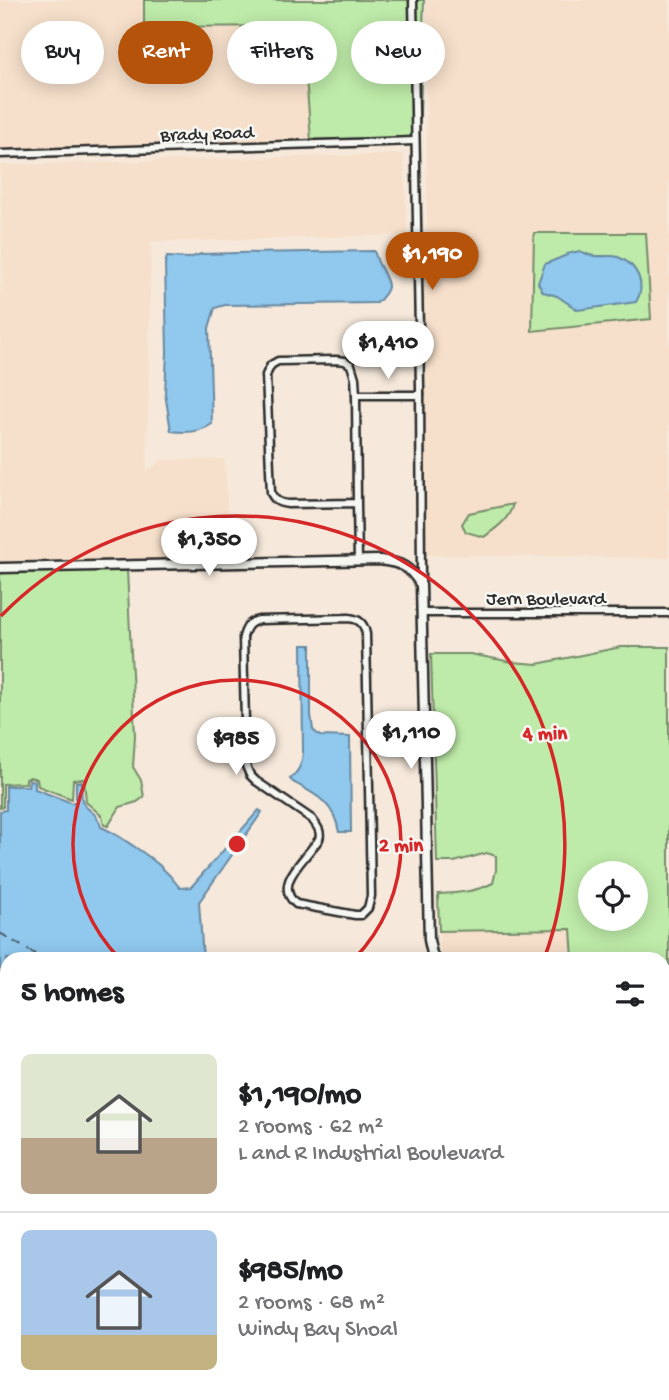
<!DOCTYPE html>
<html lang="en">
<head>
<meta charset="utf-8">
<style>
  body { margin:0; font-family:"Gochi Hand",sans-serif; background:#f6f6f6; color:#202124; height:100vh; display:flex; flex-direction:column; font-size:26px; white-space:nowrap }
  * { box-sizing:border-box; margin:0 }
  p { font-size:23px; color:#757577 }
  .icon { flex:none; width:38px; height:38px; fill:none; stroke:currentColor; stroke-width:2; stroke-linecap:round; stroke-linejoin:round }
  .map { position:relative; flex:1; overflow:hidden }
  .side { position:absolute; left:0px; top:952px; width:670px; height:448px; display:flex; flex-direction:column; background:#fff; border-radius:21px 21px 0 0; box-shadow:0 4px 18px #0003 }
  .side>* { flex:none }
  .top-card { position:absolute; left:21px; top:21px; width:628px; height:63px; display:flex; gap:14px }
  .controls { position:absolute; left:578px; top:861px; display:grid; gap:14px }
  .controls a { display:grid; place-items:center; width:70px; height:70px; border-radius:50%; background:#fff; box-shadow:0 4px 18px #0003; font-size:35px }
  .price { position:absolute; translate:-50% -60px; padding:0 16px; border-radius:24px; background:#fff; color:#222; font-size:23px; line-height:46px; filter:drop-shadow(0 2px 4px #0008) }
  .price::after { content:''; position:absolute; left:50%; top:42px; width:21px; height:16px; margin-left:-10px; background:inherit; clip-path:polygon(0 0,100% 0,50% 100%) }
  .price.current { background:#b45309; color:#fff }
  ul { padding:0; list-style:none }
  li { display:flex; align-items:center; gap:21px; height:175px; padding:0 21px }
  li+li { border-top:2px solid #e0e0e0 }
  li span { display:grid; place-items:center; flex:none; width:196px; height:140px; border-radius:10px; color:#555 }
  li>.icon { margin-inline-start:auto }
  span .icon { width:84px; height:84px; fill:#fffc; stroke-width:1 }
  li b { font-size:30px }
  h2 { display:flex; justify-content:space-between; align-items:center; height:84px; padding:0 21px; font-size:30px }
  .tag { padding:0 24px; border-radius:32px; background:#fff; box-shadow:0 4px 18px #0003; font-size:24px; line-height:63px }
  .tag.current { background:#b45309; color:#fff }
  .map>svg:first-child { display:block }
  .built { fill:#f6e0cb }
  .green { fill:#beeba9; stroke:#748b6a; stroke-width:2; fill-rule:evenodd }
  .water { fill:#90c8ee; stroke:#6889a0; stroke-width:2 }
  .lines { fill:none; stroke-linecap:round; stroke-linejoin:round }
  .ferry { stroke:#495a66; stroke-width:2; stroke-dasharray:9 7; stroke-linecap:butt }
  .street-casing { stroke:#2b2b2b; stroke-width:11 }
  .secondary-casing { stroke:#2b2b2b; stroke-width:13 }
  .street { stroke:#f6f6f2; stroke-width:6 }
  .secondary { stroke:#f6f6f2; stroke-width:8 }
  .ring { fill:none; stroke:#d62828; stroke-width:3.5 }
  .labels { text-anchor:middle; stroke-width:5; stroke-linejoin:round; paint-order:stroke }
  .street-label { font-size:19px; fill:#2b2b2b; stroke:#f6f6f2 }
  .centre { fill:#d62828; stroke:#f6f6f2; stroke-width:3.5 }
  .ring-label { font-size:21px; text-anchor:middle; font-weight:bold; fill:#d62828; stroke:#f6f6f2; stroke-width:5; stroke-linejoin:round; paint-order:stroke }
</style>
</head>
<body>
<div class="map">
<svg width="669" height="1400" viewBox="0 0 669 1400">
  <rect width="100%" height="100%" fill="#f6e9db"/>
  <filter id="ink" filterUnits="userSpaceOnUse"><feTurbulence type="fractalNoise" baseFrequency=".0143" numOctaves="2"/><feDisplacementMap in="SourceGraphic" scale="14" xChannelSelector="R" yChannelSelector="G"/><feConvolveMatrix kernelMatrix="1 2 1 2 8 2 1 2 1" color-interpolation-filters="sRGB"/></filter>
  <g filter="url(#ink)">
    <!-- built -->
    <g class="built">
      <polygon points="0,0 144,0 144,27 303,26 311,140 0,150"/>
      <polygon points="426,0 669,0 669,558 427,555 427,570 425,566 421,288 427,230"/>
      <polygon points="404,154 407,235 151,242 147,471 163,460 225,459 230,559 0,562 0,270 3,300 0,165"/>
      <polygon points="571,929 573,959 440,958 439,931"/>
      <polygon points="663,979 669,979 669,1052 663,1049"/>
      <polygon points="663,1136 669,1137 669,1250 663,1247"/>
      <polygon points="663,1256 669,1258 669,1369 663,1368"/>
    </g>
    <!-- green -->
    <g class="green">
      <polygon points="144,0 409,0 412,137 311,140 302,26 144,27"/>
      <polygon points="416,0 424,0 419,140"/>
      <path d="M534,233h112l5,86 -119,12zM585,253l6,3h19l-53,40 -4,-2 14,-39z"/>
      <path d="M513,504c-4,16 -17,24 -29,33l-18,-5 -4,-8 7,-11z"/>
      <polygon points="127,570 135,736 133,767 141,780 144,797 137,802 120,807 108,826 104,825 102,816 86,802 84,779 73,780 72,799 38,786 37,779 30,777 26,779 26,783 3,784 3,807 0,808 0,572"/>
      <path d="M621,647h48v318h-6v-6h-90l-2,-30 -132,2 -1,-37c20,-1 37,-2 55,-11l3,-13v-14l-9,-3 -33,9h-17l-6,-208h39l42,8 25,2zM590,873h45v46h-45z"/>
    </g>
    <!-- water -->
    <g class="water">
      <path d="M374,251c2,6 4,12 7,17 9,18 11,20 -4,35l-152,2 -10,3 -6,20 3,96c-12,9 -27,9 -41,7l-6,-38 2,-41 -2,-88 2,-7 22,1 12,-4 37,-1z"/>
      <path d="M580,251c5,2 10,5 15,5 8,1 16,-1 23,1 19,7 29,28 18,45l-58,8 -21,-14 -14,-4 -5,-9 7,-19 22,-9v-1z"/>
      <path d="M302,645h9v70l2,15 7,6 30,1 1,95h-12c-5,-29 -22,-37 -46,-50l-3,-3c9,-8 12,-15 13,-27z"/>
      <path d="M29,780l6,1v8l37,14 4,-2v-19h6c0,5 -1,13 0,18 3,11 16,11 19,27 13,5 23,13 34,20 18,12 32,23 45,41l11,-1 68,-77 3,2 -63,90 4,57h-196v263l-7,20v-431l6,-1v-24h22z"/>
      <polygon points="663,1053 669,1056 669,1133 663,1133"/>
      <polygon points="0,1253 5,1267 7,1269 7,1393 130,1393 135,1400 11,1400 0,1383"/>
      <polygon points="663,1372 669,1373 669,1400 158,1400 156,1393 663,1393"/>
    </g>
    <g class="lines">
      <!-- ferry -->
      <g class="ferry">
        <polyline points="0,933 43,959"/>
        <polyline points="198,1393 218,1400"/>
        <polyline points="432,1400 493,1397 600,1400"/>
      </g>
      <defs>
        <g id="street">
          <polyline points="413,0 420,387 421,585"/>
          <polyline points="0,154 415,141"/>
          <polyline points="356,395 420,395"/>
          <path d="M357,503l-1,-108 -1,-17 -4,-13 -6,-4 -9,-1 -58,1 -7,4 -5,10 5,118c4,8 8,10 17,11l69,-1 1,58"/>
          <polyline points="423,613 669,613"/>
          <path d="M368,734l3,162 -3,12 -7,7h-6l-59,-11c-21,-18 3,-39 16,-56 2,-3 5,-5 7,-9 3,-8 -3,-14 -7,-20l-56,-38 -6,-6 -4,-9 -3,-129c3,-10 6,-15 16,-17l90,-2c10,1 15,5 17,16l2,100h57"/>
          <polyline points="663,1251 669,1254"/>
        </g>
        <g id="secondary">
          <path d="M0,568l380,-8c22,3 29,6 41,25l8,355 3,14 3,5"/>
          <polyline points="663,975 669,975"/>
        </g>
      </defs>
      <!-- street casing -->
      <use href="#street" class="street-casing"/>
      <!-- secondary casing -->
      <use href="#secondary" class="secondary-casing"/>
      <!-- street -->
      <use href="#street" class="street"/>
      <!-- secondary -->
      <use href="#secondary" class="secondary"/>
    </g>
  </g>
  <!-- distance rings -->
  <g class="ring">
    <path d="M120 959A164 164 0 1 1 354 959"/>
    <path d="M1 616A328 328 0 0 1 544 959"/>
  </g>
  <g class="labels">
    <!-- street labels -->
    <g class="street-label">
      <text transform="translate(207 132) rotate(-2)" y="7">Brady Road</text>
      <text x="546" y="604">Jern Boulevard</text>
    </g>
  </g>
  <circle cx="237" cy="844" r="10" class="centre"/>
  <g class="ring-label">
    <text x="545" y="739">4 min</text>
    <text x="401" y="851">2 min</text>
  </g>
</svg>
<div class="controls">
<a><svg class="icon" aria-label="locate" viewBox="0 0 24 24"><circle cx="12" cy="12" r="6"/><path d="M12 2v4M12 18v4M2 12h4M18 12h4"/></svg></a>
</div>
<b class="price current" style="left:432px;top:292px">$1,190</b>
<b class="price" style="left:388px;top:381px">$1,410</b>
<b class="price" style="left:209px;top:578px">$1,350</b>
<b class="price" style="left:411px;top:771px">$1,110</b>
<b class="price" style="left:236px;top:777px">$985</b>
<div class="top-card">
<a class="tag">Buy</a>
<a class="tag current">Rent</a>
<a class="tag">Filters</a>
<a class="tag">New</a>
</div>
<section class="side">
<h2>5 homes<svg class="icon" aria-label="filters" viewBox="0 0 24 24"><path d="M4 7h16M4 17h16"/><circle cx="9" cy="7" r="2"/><circle cx="15" cy="17" r="2"/></svg></h2>
<ul>
<li><span style="background:linear-gradient(#dfe7d0 60%,#b9a48a 0)"><svg class="icon" aria-label="home" viewBox="0 0 24 24"><path d="M3 11l9-7 9 7M6 9v11h12V9"/></svg></span><div><b>$1,190/mo</b><p>2 rooms · 62 m²</p><p>L and R Industrial Boulevard</p></div></li>
<li><span style="background:linear-gradient(#a9c7e8 75%,#c2b280 0)"><svg class="icon" aria-label="home" viewBox="0 0 24 24"><path d="M3 11l9-7 9 7M6 9v11h12V9"/></svg></span><div><b>$985/mo</b><p>2 rooms · 68 m²</p><p>Windy Bay Shoal</p></div></li>
</ul>
</section>
</div>
</body>
</html>
